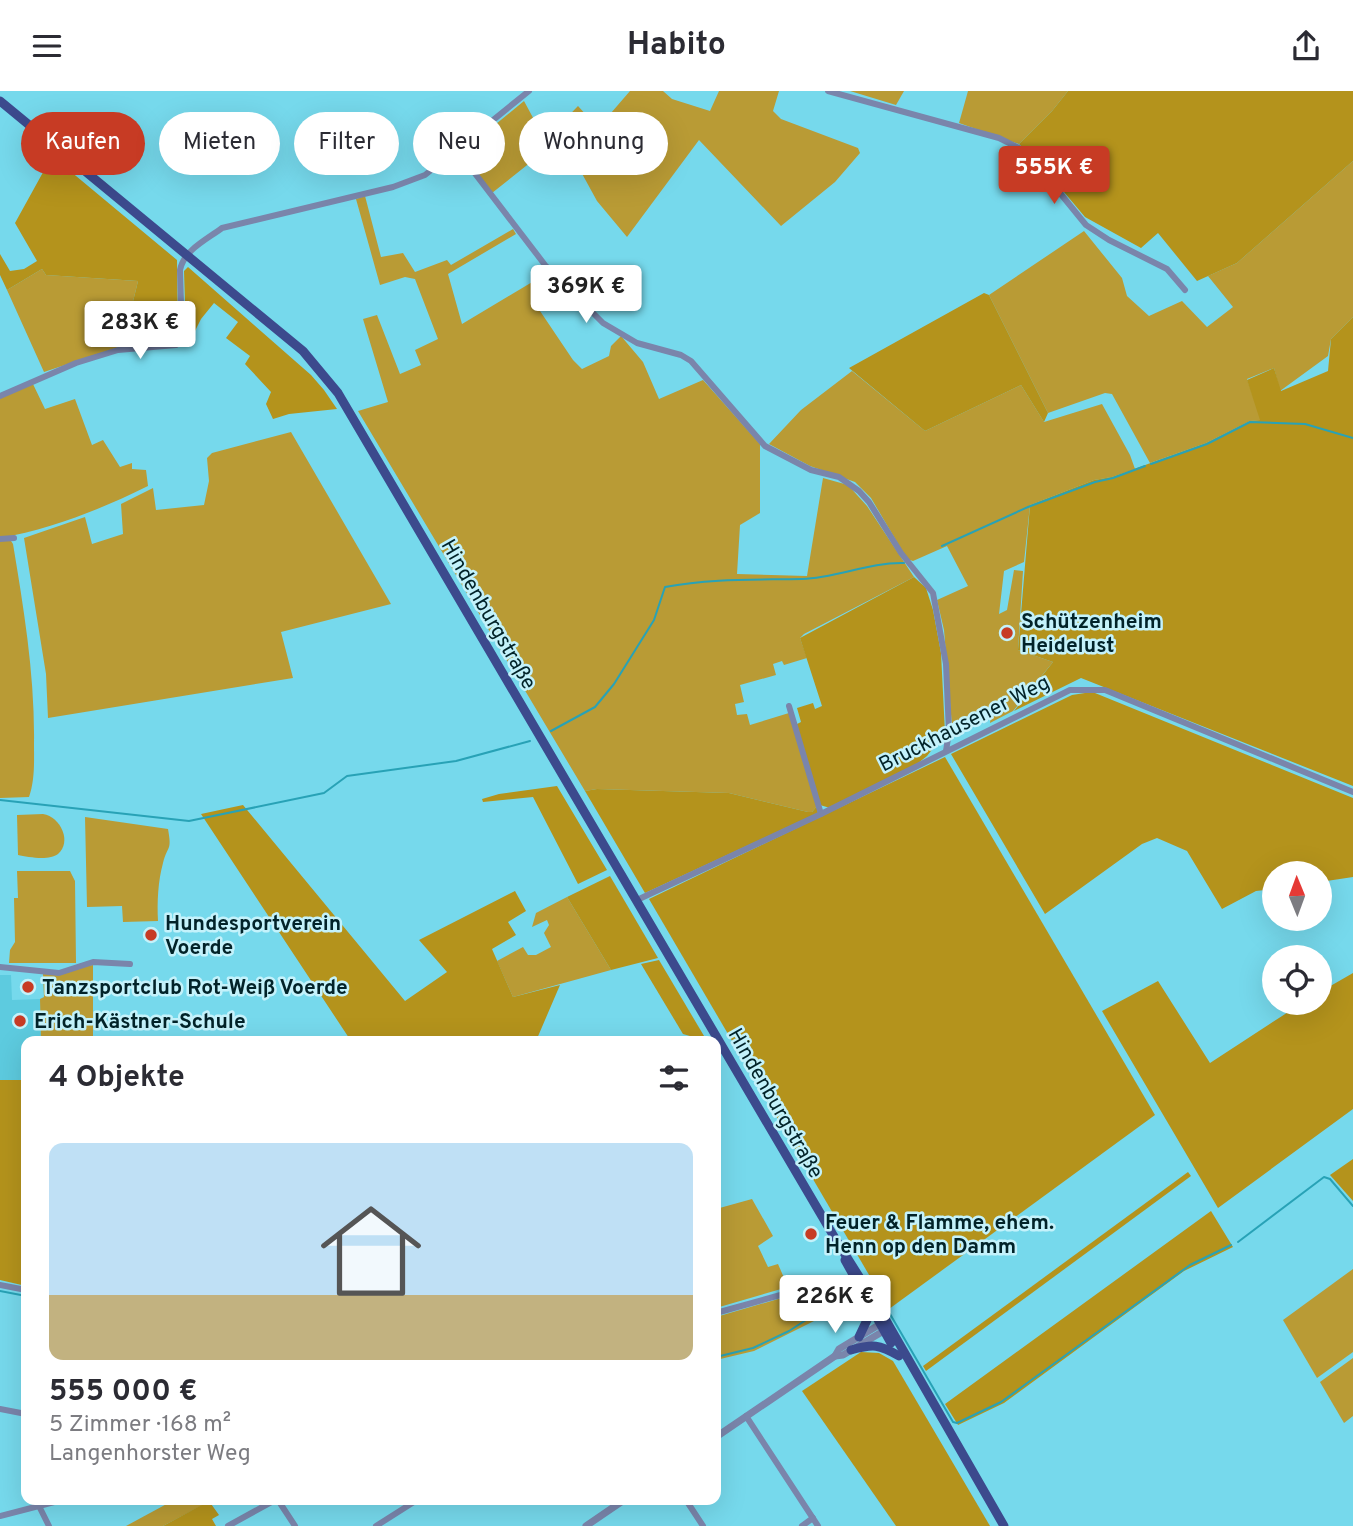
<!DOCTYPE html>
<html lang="de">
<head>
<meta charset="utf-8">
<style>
  body { margin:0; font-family:Overpass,sans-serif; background:#f2f2f3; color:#2b2b33; height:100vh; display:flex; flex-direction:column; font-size:26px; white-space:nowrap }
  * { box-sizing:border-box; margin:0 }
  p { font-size:23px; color:#7c7c81 }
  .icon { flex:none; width:38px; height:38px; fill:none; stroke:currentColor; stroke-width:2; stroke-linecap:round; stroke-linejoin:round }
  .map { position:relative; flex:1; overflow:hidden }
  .panel { position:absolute; left:21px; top:945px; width:700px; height:469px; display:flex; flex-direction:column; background:#fff; border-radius:14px; box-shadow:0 7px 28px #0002 }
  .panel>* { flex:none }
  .hud { position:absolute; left:21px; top:21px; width:700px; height:63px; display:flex; gap:14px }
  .needle { width:46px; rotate:359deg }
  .tools { position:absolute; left:1262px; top:770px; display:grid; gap:14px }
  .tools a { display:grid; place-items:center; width:70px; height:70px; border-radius:50%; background:#fff; box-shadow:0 7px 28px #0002; font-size:35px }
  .price { position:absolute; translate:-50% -60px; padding:0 16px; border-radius:7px; background:#fff; color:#222; font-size:23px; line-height:46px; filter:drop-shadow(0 2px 4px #0008) }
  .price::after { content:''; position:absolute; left:50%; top:42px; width:21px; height:16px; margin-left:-10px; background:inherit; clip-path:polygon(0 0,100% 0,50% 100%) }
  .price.active { background:#c73b24; color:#fff }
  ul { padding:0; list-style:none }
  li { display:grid; align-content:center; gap:14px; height:371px; padding:0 28px }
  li+li { border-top:2px solid #e1e1e2 }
  li span { display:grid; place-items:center; height:217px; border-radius:14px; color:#555 }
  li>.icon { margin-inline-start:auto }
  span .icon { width:126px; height:126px; fill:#fffc; stroke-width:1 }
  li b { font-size:30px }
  h2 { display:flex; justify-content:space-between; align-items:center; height:84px; padding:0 28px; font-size:30px }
  .tag { padding:0 24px; border-radius:32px; background:#fff; box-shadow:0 7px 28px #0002; font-size:24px; line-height:63px }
  .tag.active { background:#c73b24; color:#fff }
  header { display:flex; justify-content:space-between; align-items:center; height:91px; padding:0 28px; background:#fff; font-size:32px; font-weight:700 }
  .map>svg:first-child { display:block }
  .built { fill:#5dcbdf }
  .green { fill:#b99b35 }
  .forest { fill:#b4931c }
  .water { fill:#28a2b6 }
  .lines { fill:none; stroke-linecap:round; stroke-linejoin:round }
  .stream { stroke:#28a2b6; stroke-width:2 }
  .minor { stroke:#7a85ab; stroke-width:6 }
  .tertiary { stroke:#7a85ab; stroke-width:7 }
  .primary { stroke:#3c4a8d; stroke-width:9 }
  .poi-dot { fill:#c73b24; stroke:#c4f2fb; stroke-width:2.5 }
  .labels { text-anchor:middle; stroke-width:5; stroke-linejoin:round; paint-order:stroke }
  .street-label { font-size:21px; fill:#022329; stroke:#c4f2fb }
  .poi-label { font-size:21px; font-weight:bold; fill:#022329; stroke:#c4f2fb; text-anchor:start }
</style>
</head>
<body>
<header><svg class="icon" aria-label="menu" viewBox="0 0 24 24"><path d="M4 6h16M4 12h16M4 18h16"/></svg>Habito<svg class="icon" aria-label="share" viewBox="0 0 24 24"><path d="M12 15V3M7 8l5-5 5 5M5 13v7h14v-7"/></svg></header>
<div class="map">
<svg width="1353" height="1435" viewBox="0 0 1353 1435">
  <rect width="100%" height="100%" fill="#76d9ec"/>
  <!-- built -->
  <polygon class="built" points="0,884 11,884 12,909 40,908 41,950 26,950 26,989 0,989"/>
  <!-- green -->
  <g class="green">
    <polygon points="630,0 663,0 672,8 710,20 719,0 779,0 773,20 781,28 858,57 860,62 835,91 781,135 699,49 627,146 597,110 574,68 558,80 546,59 492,102 462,61 524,10 545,49 578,15 598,37"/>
    <polygon points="850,0 904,0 896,14"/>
    <polygon points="968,0 1068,0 1052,20 1019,53 959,32"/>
    <polygon points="1353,70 1353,226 1331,248 1328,265 1280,300 1274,277 1247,288 1261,329 1250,330 1206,352 1150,372 1112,303 1105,302 1048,322 989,204 1084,140 1122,187 1127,205 1149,225 1182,210 1207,236 1233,216 1208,185 1237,172"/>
    <polygon points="365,105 381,166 403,162 415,181 447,169 451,174 513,138 516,143 448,183 462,233 549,181 564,197 538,217 573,269 582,278 609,265 611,255 621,245 643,271 659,308 703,289 760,353 760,422 740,434 737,483 807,485 823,387 848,394 867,415 914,486 804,543 800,547 807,567 784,574 782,570 773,573 776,584 740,594 744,611 735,613 737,624 747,623 750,634 789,622 817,715 812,721 808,721 729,702 597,698 585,700 358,320 388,311 363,228 377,224 400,283 421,274 415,259 438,248 415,188 405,186 380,194 356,108"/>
    <polygon points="42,178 46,184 138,190 122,255 44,281 7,199"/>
    <polygon points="852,280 925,340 1021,294 1044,331 1102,313 1130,364 1135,378 1112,386 1094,389 1030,414 1024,471 1004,480 999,523 1007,519 1014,479 1023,480 1018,559 1053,571 1013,620 990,632 992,615 952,635 944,539 937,509 968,495 947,455 913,470 907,468 871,407 855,391 810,375 769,353 801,319"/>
    <path d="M32,291l13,27 30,-10 17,46 11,-5 17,27 12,-4v6l14,1 2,16c-46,23 -97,43 -148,52v-141z"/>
    <polygon points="291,341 391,513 281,541 293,587 48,627 46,583 24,447 85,426 92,453 123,443 121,413 153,397 156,419 204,414 209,390 207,367 212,362"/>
    <path d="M0,450h11l2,3c11,66 22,133 21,200 0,18 1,36 -5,53l-29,1z"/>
    <path d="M43,723c18,3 29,28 15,40 -9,7 -30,3 -40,1l-1,-40z"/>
    <path d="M85,726l83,12c4,23 0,15 -5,34 -5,18 -6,39 -5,58l-35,1 -1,-16 -35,1z"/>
    <polygon points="17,780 70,780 75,790 76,872 9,872 10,859 15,851 14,807 18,807"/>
    <polygon points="567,806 611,879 513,906 497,870 523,856 528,864 536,864 551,856 544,842 549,834 547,829 532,836 536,822"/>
    <polygon points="93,874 93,945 105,950 41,950 40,908 44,906 43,883"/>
    <polygon points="752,1108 773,1145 758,1155 768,1176 778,1173 788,1196 716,1217 716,1118"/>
    <polygon points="1353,1178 1353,1261 1317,1287 1283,1229"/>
    <polygon points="802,1201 818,1228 754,1260 716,1269 716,1226"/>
    <polygon points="1353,1267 1353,1325 1344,1332 1320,1291"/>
    <polygon points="174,1409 212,1409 163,1435 126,1435"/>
  </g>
  <!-- forest -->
  <g class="forest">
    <polygon points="1068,0 1353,0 1353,70 1237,172 1197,190 1158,142 1141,157 1085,126 1048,82 1019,53 1052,20"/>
    <polygon points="52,65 177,169 178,241 176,249 171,252 122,255 138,190 46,184 42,178 7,199 0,184 0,163 10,180 24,178 37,170 15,132"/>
    <polygon points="188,176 311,284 324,299 337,318 289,323 273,328 266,313 271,301 245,273 250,265 226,247 238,231 214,212 201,228 191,248 186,246 184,180"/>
    <polygon points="984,202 989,204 1048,322 1044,331 1021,294 925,340 849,277"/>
    <polygon points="1353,226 1353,695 1081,587 1014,620 1053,571 1018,559 1030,414 1094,389 1112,386 1206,352 1250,330 1260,329 1247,289 1274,277 1281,300 1328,280 1331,248"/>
    <polygon points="914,486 926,497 933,519 941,562 945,642 927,665 917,673 830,717 820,714 795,634 801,631 797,617 813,612 815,618 822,615 800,547"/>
    <polygon points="1085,602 1095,602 1353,707 1353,786 1320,791 1320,782 1274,782 1274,798 1256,800 1222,818 1187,760 1157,747 1142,753 1045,823 951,663 1072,604"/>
    <polygon points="945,666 1155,1024 889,1218 649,808"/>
    <polygon points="557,695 607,779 578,793 533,706 483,711 482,708 499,703"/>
    <polygon points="597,698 729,702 808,721 812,721 817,715 818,722 645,802 585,700"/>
    <polygon points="243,714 405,910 447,881 419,849 515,800 526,820 508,831 516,844 492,858 513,906 560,894 536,950 351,950 201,723"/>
    <polygon points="610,785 658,867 611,879 567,806"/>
    <polygon points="659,869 707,950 683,943 641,873"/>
    <polygon points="1353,882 1353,1018 1218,1117 1102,920 1158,890 1210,972 1302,912 1320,912 1320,901"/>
    <polygon points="0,989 26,989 26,1195 0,1189"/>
    <polygon points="1353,1068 1353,1110 1330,1084"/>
    <polygon points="1188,1081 1191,1085 926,1280 923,1275"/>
    <polygon points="1211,1120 1233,1156 1184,1180 1004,1312 958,1334 945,1313"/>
    <polygon points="861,1261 879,1262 893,1270 990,1435 896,1435 802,1300"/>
    <polygon points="209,1410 219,1424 212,1428 216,1435 163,1435"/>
  </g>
  <!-- water -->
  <path class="water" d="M190,33c15,2 18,20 23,33l-11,7 -16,-36z"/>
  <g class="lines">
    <!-- stream -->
    <g class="stream">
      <polyline points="1151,373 1207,353 1250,331 1305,333 1353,347"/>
      <polyline points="942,455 1028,416 1095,391 1113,387 1145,375"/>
      <path d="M551,640l44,-24 19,-23 40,-64 11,-33c46,-9 91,-7 137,-8 35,-1 67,-17 102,-16"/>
      <polyline points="0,709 189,730 324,702 347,685 456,670 530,650"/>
      <polyline points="1238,1151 1324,1086 1330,1088 1353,1115"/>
      <polyline points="868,1190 873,1193 886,1217"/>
      <polyline points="0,1200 26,1205"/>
      <polyline points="890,1223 953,1331 957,1332 1001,1311 1190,1174 1231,1154"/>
      <polyline points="716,1266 753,1257 789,1240 854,1198"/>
    </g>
    <!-- minor -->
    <g class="minor">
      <polyline points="828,0 999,47 1019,57 1042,80 1086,134 1109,149 1167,178 1185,199"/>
      <polyline points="457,59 545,174 603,232 637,252 681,264 691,270 765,355 811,379 839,386 859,400 869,411 901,462 933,502 946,573 949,641 946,660"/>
      <path d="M0,305l76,-33 42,-13 58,-5 6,-9 -2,-66c4,-20 26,-30 42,-42l171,-41 32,-12 104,-84"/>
      <polyline points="0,448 14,447"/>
      <polyline points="789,615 821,723"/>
      <polyline points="637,809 821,723 1070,599 1105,599 1353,701"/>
      <polyline points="0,876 59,882 93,871 130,873"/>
      <polyline points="0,1194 26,1199"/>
      <polyline points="716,1222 802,1198"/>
      <polyline points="0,1318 26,1323"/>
      <polyline points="746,1325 818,1435"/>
      <polyline points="26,1343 24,1355 26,1380"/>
      <polyline points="36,1409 49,1435"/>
      <polyline points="278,1409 295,1435"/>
      <polyline points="686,1409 703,1435"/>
      <polyline points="0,1425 62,1409"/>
      <polyline points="228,1435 275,1409"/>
      <polyline points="376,1435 417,1409"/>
      <polyline points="802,1435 813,1427"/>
    </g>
    <!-- tertiary -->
    <g class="tertiary">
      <polyline points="835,1265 843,1264 887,1238"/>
      <polyline points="716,1346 835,1265 839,1258 882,1232"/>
      <polyline points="586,1435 624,1409"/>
    </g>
    <!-- primary -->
    <g class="primary">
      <polyline points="0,10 303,260 338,302 836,1149 880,1219 1004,1435"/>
      <polyline points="845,1169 891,1252"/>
      <polyline points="859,1246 867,1229 867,1213"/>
      <path d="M851,1259c22,-6 28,-6 48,6"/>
    </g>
  </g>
  <!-- markers -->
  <g class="poi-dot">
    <circle cx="1007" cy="542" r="7"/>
    <circle cx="151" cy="844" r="7"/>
    <circle cx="28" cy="896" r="7"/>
    <circle cx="20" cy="930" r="7"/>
    <circle cx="811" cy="1143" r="7"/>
  </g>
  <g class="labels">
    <!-- street labels -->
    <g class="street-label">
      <text transform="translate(489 523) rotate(60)" y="7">Hindenburgstraße</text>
      <text transform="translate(964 632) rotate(-27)" y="7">Bruckhausener Weg</text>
      <text transform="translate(776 1012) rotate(60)" y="7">Hindenburgstraße</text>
    </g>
    <!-- poi labels -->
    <g class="poi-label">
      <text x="1021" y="537">Schützenheim<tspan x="1021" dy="24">Heidelust</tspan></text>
      <text x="165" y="839">Hundesportverein<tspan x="165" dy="24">Voerde</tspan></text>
      <text x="42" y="903">Tanzsportclub Rot-Weiß Voerde</text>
      <text x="34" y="937">Erich-Kästner-Schule</text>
      <text x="825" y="1138">Feuer &amp; Flamme, ehem.<tspan x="825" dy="24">Henn op den Damm</tspan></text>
    </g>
  </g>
</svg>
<div class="tools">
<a><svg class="needle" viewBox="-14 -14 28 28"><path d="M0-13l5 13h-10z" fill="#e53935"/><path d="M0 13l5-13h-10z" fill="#7c7c81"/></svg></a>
<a><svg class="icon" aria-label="locate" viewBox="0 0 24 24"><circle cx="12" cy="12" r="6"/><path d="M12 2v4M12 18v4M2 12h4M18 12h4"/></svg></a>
</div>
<b class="price active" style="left:1054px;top:115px">555K €</b>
<b class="price" style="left:586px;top:234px">369K €</b>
<b class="price" style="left:140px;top:270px">283K €</b>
<b class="price" style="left:835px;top:1244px">226K €</b>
<div class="hud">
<a class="tag active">Kaufen</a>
<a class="tag">Mieten</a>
<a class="tag">Filter</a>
<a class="tag">Neu</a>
<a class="tag">Wohnung</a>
</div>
<section class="panel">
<h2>4 Objekte<svg class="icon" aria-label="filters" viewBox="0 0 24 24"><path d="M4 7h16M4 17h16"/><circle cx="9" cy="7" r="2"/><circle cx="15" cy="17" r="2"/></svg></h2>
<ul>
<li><span style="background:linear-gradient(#bfe0f5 70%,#c2b280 0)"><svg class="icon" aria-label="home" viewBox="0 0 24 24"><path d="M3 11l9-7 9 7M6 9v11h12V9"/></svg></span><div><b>555 000 €</b><p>5 Zimmer · 168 m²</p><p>Langenhorster Weg</p></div></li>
</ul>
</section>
</div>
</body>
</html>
